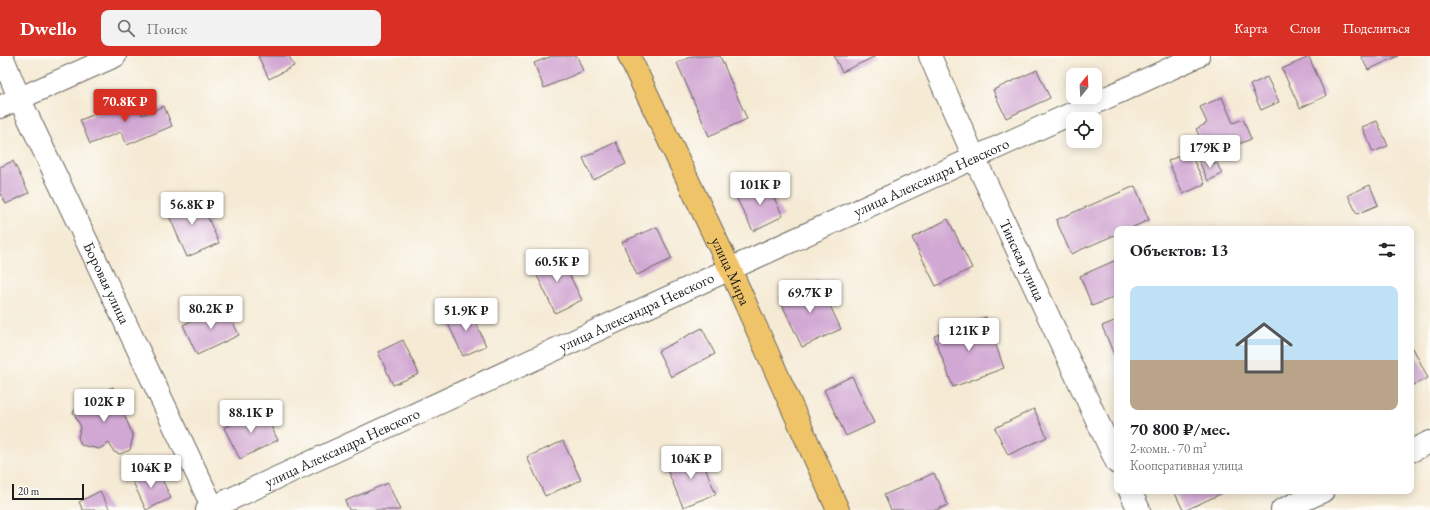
<!DOCTYPE html>
<html lang="ru">
<head>
<meta charset="utf-8">
<style>
  body { margin:0; font-family:"EB Garamond",serif; background:#f2f2f2; color:#202124; height:100vh; display:flex; flex-direction:column; font-size:15px; white-space:nowrap }
  * { box-sizing:border-box; margin:0 }
  p { font-size:13px; color:#757577 }
  .icon { flex:none; width:22px; height:22px; fill:none; stroke:currentColor; stroke-width:2; stroke-linecap:round; stroke-linejoin:round }
  .map { position:relative; flex:1; overflow:hidden }
  .drawer { position:absolute; left:1114px; top:170px; width:300px; height:268px; display:flex; flex-direction:column; background:#fff; border-radius:8px; box-shadow:0 2px 10px #0003 }
  .drawer>* { flex:none }
  .needle { width:26px; rotate:18deg }
  .buttons { position:absolute; left:1066px; top:12px; display:grid; gap:8px }
  .buttons a { display:grid; place-items:center; width:36px; height:36px; border-radius:8px; background:#fff; box-shadow:0 2px 10px #0003; font-size:20px }
  .scale { position:absolute; left:12px; bottom:10px; width:72px; box-sizing:border-box; padding-left:4px; border:2px solid #1c1c1c; border-top:0; font-size:11px; line-height:14px; white-space:nowrap; color:#1c1c1c; -webkit-text-stroke:3px #fdfcf7; paint-order:stroke }
  .price { position:absolute; translate:-50% -34px; padding:0 9px; border-radius:4px; background:#fff; color:#222; font-size:13px; line-height:26px; filter:drop-shadow(0 1px 2px #0008) }
  .price::after { content:''; position:absolute; left:50%; top:24px; width:12px; height:9px; margin-left:-6px; background:inherit; clip-path:polygon(0 0,100% 0,50% 100%) }
  .price.selected { background:#d93025; color:#fff }
  ul { padding:0; list-style:none }
  li { display:grid; align-content:center; gap:8px; height:212px; padding:0 16px }
  li span { display:grid; place-items:center; height:124px; border-radius:8px; color:#555 }
  li>.icon { margin-inline-start:auto }
  span .icon { width:72px; height:72px; fill:#fffc; stroke-width:1 }
  li b { font-size:17px }
  h2 { display:flex; justify-content:space-between; align-items:center; height:48px; padding:0 16px; font-size:17px }
  header { display:flex; align-items:center; gap:24px; box-sizing:border-box; height:56px; padding:0 20px; background:#d93025; color:#fff }
  header strong { font-size:19px }
  nav { display:flex; gap:22px; margin-inline-start:auto; font-size:14px }
  .search { width:280px; height:36px; background:#f2f2f2; display:flex; align-items:center; gap:10px; box-sizing:border-box; padding:0 14px; border-radius:8px; color:#757577; font-size:15px }
  .map>svg:first-child { display:block }
  .building { fill:#d1a7d3 }
  .lines { fill:none; stroke-linecap:round; stroke-linejoin:round }
  .minor-casing { stroke:#68645c; stroke-width:24 }
  .major-casing { stroke:#68645c; stroke-width:24 }
  .minor { stroke:#fff; stroke-width:22 }
  .major { stroke:#efc469; stroke-width:22 }
  .labels { text-anchor:middle; stroke-width:3; stroke-linejoin:round; paint-order:stroke }
  .street-label { font-size:15px; fill:#1c1c1c; stroke:#fdfcf7 }
</style>
</head>
<body>
<header>
<strong>Dwello</strong>
<div class="search"><svg class="icon" aria-label="search" viewBox="0 0 24 24"><circle cx="10" cy="10" r="6"/><path d="M15 15l6 6"/></svg>Поиск</div>
<nav><a>Карта</a><a>Слои</a><a>Поделиться</a></nav>
</header>
<div class="map">
<svg width="1430" height="454" viewBox="0 0 1430 454">
  <rect width="100%" height="100%" fill="#fdfcf7"/>
  <filter id="ink" filterUnits="userSpaceOnUse"><feTurbulence type="fractalNoise" baseFrequency=".025" numOctaves="2"/><feDisplacementMap in="SourceGraphic" scale="8" xChannelSelector="R" yChannelSelector="G"/><feConvolveMatrix kernelMatrix="1 2 1 2 8 2 1 2 1" color-interpolation-filters="sRGB"/></filter>
  <filter id="wash" filterUnits="userSpaceOnUse"><feTurbulence type="fractalNoise" baseFrequency=".012" numOctaves="4" result="noise"/><feDisplacementMap in="SourceGraphic" scale="16" xChannelSelector="R" yChannelSelector="G"/><feGaussianBlur stdDeviation="0.9" result="paint"/><feColorMatrix in="noise" values="0 0 0 0 0 0 0 0 0 0 0 0 0 0 0 0 0 1.4 0 .05"/><feComposite in="paint" operator="in"/></filter>
  <g filter="url(#wash)">
    <rect width="100%" height="100%" fill="#f5ead4"/>
    <g id="blocks">
      <!-- building -->
      <g class="building">
        <polygon points="258,0 289,0 294,10 269,23"/>
        <polygon points="552,0 577,0 583,15 544,32 534,7"/>
        <polygon points="692,0 720,0 747,63 709,80 677,7"/>
        <polygon points="834,0 876,0 842,16"/>
        <polygon points="1361,0 1398,0 1368,14"/>
        <polygon points="1309,1 1326,40 1300,52 1282,13"/>
        <polygon points="1037,14 1050,42 1006,62 993,34"/>
        <polygon points="1267,21 1279,46 1261,54 1250,29"/>
        <polygon points="1222,41 1233,67 1243,63 1251,83 1213,99 1207,86 1203,88 1196,73 1207,67 1200,51"/>
        <polygon points="135,42 142,59 164,50 172,70 127,89 121,76 90,88 80,64"/>
        <polygon points="1377,65 1388,90 1373,96 1362,71"/>
        <polygon points="616,86 626,108 593,124 583,102"/>
        <polygon points="1189,95 1205,128 1183,138 1168,105"/>
        <polygon points="1210,100 1214,109 1217,107 1222,118 1208,125 1199,105"/>
        <polygon points="13,105 29,137 6,148 0,136 0,111"/>
        <polygon points="766,126 783,160 753,175 736,141"/>
        <polygon points="1370,129 1378,149 1357,158 1348,139"/>
        <polygon points="1135,130 1149,164 1129,173 1117,173 1117,178 1071,198 1056,164"/>
        <polygon points="198,139 219,187 187,201 166,153"/>
        <polygon points="948,163 972,212 936,230 912,182"/>
        <polygon points="657,171 672,203 637,219 622,186"/>
        <polygon points="558,196 582,244 555,257 532,209"/>
        <polygon points="1114,205 1117,213 1117,240 1092,250 1080,220"/>
        <polygon points="818,224 841,273 802,291 779,242"/>
        <polygon points="225,249 239,279 197,299 183,269"/>
        <polygon points="470,252 486,290 463,300 446,263"/>
        <polygon points="986,261 1004,312 953,331 934,280"/>
        <polygon points="1117,264 1117,300 1115,301 1102,270"/>
        <polygon points="702,272 715,298 671,321 658,295"/>
        <polygon points="403,284 419,318 393,329 378,296"/>
        <polygon points="1413,292 1428,322 1411,330 1411,293"/>
        <polygon points="852,320 874,367 846,380 824,334"/>
        <polygon points="113,331 133,380 130,394 120,398 114,396 109,387 99,393 81,389 78,381 81,371 73,356 79,350 77,346"/>
        <polygon points="262,353 278,384 240,403 224,372"/>
        <polygon points="1034,353 1047,381 1008,399 995,372"/>
        <polygon points="563,385 581,424 545,440 527,401"/>
        <polygon points="699,397 716,438 683,451 666,411"/>
        <polygon points="157,413 171,442 146,454 132,424"/>
        <polygon points="934,417 948,449 936,454 891,454 884,439"/>
        <polygon points="388,427 400,454 349,454 345,445"/>
        <polygon points="100,435 110,454 83,454 79,446"/>
        <polygon points="1174,435 1227,435 1186,454 1183,454"/>
      </g>
    </g>
  </g>
  <g filter="url(#ink)">
    <use href="#blocks" fill-opacity="0" stroke="#68645c" stroke-width="1"/>
    <g class="lines">
      <defs>
        <g id="minor">
          <path id="s1" d="M2,0l17,42 195,412"/>
          <path id="s2" d="M930,0l44,101 143,306"/>
          <polyline points="0,51 115,0"/>
          <polyline points="1411,395 1430,386"/>
          <polyline points="1130,435 1139,454"/>
          <path id="s3" d="M207,454l523,-241 468,-213"/>
          <polyline points="1282,454 1323,435"/>
        </g>
        <g id="major">
          <path id="s4" d="M629,0l101,213 108,241"/>
        </g>
      </defs>
      <!-- minor casing -->
      <use href="#minor" class="minor-casing"/>
      <!-- major casing -->
      <use href="#major" class="major-casing"/>
      <!-- minor -->
      <use href="#minor" class="minor"/>
      <!-- major -->
      <use href="#major" class="major"/>
    </g>
  </g>
  <g class="labels">
    <!-- street labels -->
    <g class="street-label">
      <text dy="5" stroke="none"><textPath href="#s3" startOffset="797">улица Александра Невского</textPath></text>
      <text dy="5" stroke="none"><textPath href="#s2" startOffset="224">Тинская улица</textPath></text>
      <text dy="5" stroke="none"><textPath href="#s4" startOffset="238">улица Мира</textPath></text>
      <text dy="5" stroke="none"><textPath href="#s1" startOffset="250">Боровая улица</textPath></text>
      <text dy="5" stroke="none"><textPath href="#s3" startOffset="473">улица Александра Невского</textPath></text>
      <text dy="5" stroke="none"><textPath href="#s3" startOffset="149">улица Александра Невского</textPath></text>
    </g>
  </g>
</svg>
<div class="buttons">
<a><svg class="needle" viewBox="-14 -14 28 28"><path d="M0-13l5 13h-10z" fill="#e53935"/><path d="M0 13l5-13h-10z" fill="#757577"/></svg></a>
<a><svg class="icon" aria-label="locate" viewBox="0 0 24 24"><circle cx="12" cy="12" r="6"/><path d="M12 2v4M12 18v4M2 12h4M18 12h4"/></svg></a>
</div>
<div class="scale">20 m</div>
<b class="price selected" style="left:125px;top:67px">70.8K ₽</b>
<b class="price" style="left:1210px;top:113px">179K ₽</b>
<b class="price" style="left:760px;top:150px">101K ₽</b>
<b class="price" style="left:192px;top:170px">56.8K ₽</b>
<b class="price" style="left:557px;top:227px">60.5K ₽</b>
<b class="price" style="left:810px;top:258px">69.7K ₽</b>
<b class="price" style="left:211px;top:274px">80.2K ₽</b>
<b class="price" style="left:466px;top:276px">51.9K ₽</b>
<b class="price" style="left:969px;top:296px">121K ₽</b>
<b class="price" style="left:104px;top:367px">102K ₽</b>
<b class="price" style="left:251px;top:378px">88.1K ₽</b>
<b class="price" style="left:691px;top:424px">104K ₽</b>
<b class="price" style="left:151px;top:433px">104K ₽</b>
<section class="drawer">
<h2>Объектов: 13<svg class="icon" aria-label="filters" viewBox="0 0 24 24"><path d="M4 7h16M4 17h16"/><circle cx="9" cy="7" r="2"/><circle cx="15" cy="17" r="2"/></svg></h2>
<ul>
<li><span style="background:linear-gradient(#bfe0f5 60%,#b9a48a 0)"><svg class="icon" aria-label="home" viewBox="0 0 24 24"><path d="M3 11l9-7 9 7M6 9v11h12V9"/></svg></span><div><b>70 800 ₽/мес.</b><p>2-комн. · 70 m²</p><p>Кооперативная улица</p></div></li>
</ul>
</section>
</div>
</body>
</html>
